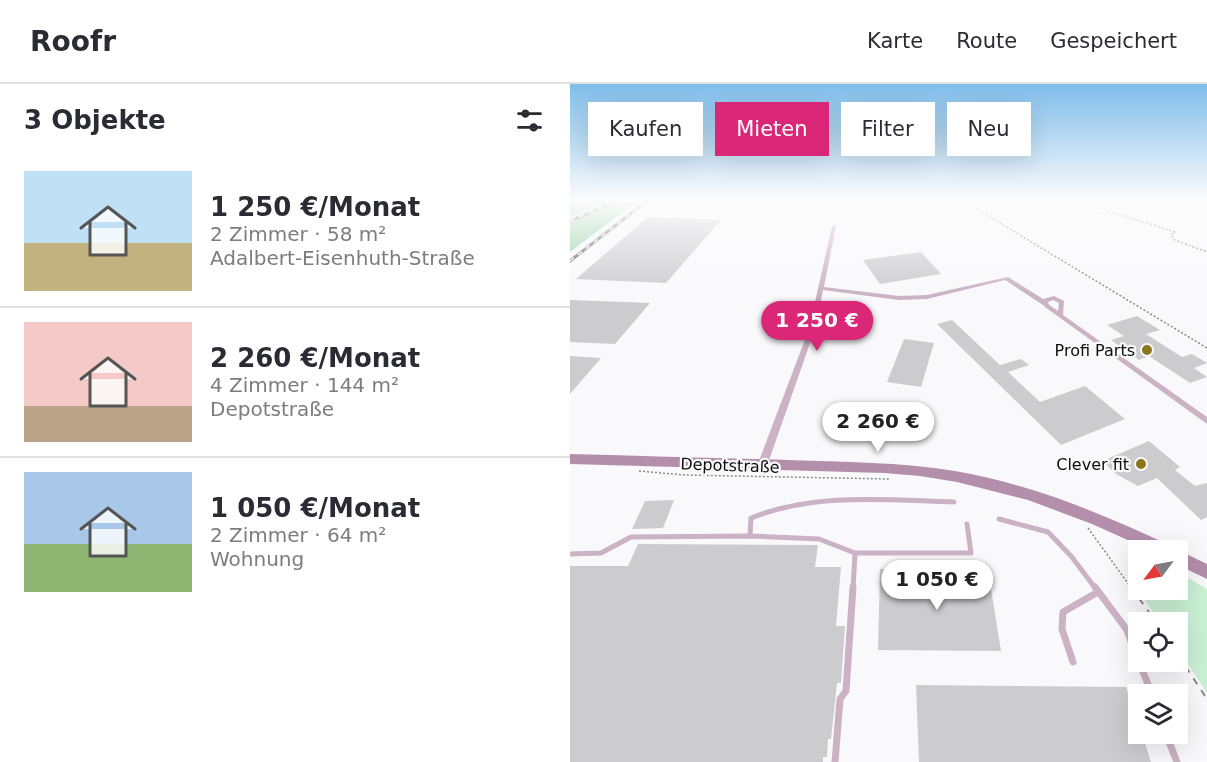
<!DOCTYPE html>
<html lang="de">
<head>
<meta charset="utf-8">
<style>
  body { margin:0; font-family:"DejaVu Sans",sans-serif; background:#f2f2f3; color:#2b2b33; height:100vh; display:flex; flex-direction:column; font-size:22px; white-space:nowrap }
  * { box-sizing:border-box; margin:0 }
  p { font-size:20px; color:#7c7c81 }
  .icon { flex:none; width:33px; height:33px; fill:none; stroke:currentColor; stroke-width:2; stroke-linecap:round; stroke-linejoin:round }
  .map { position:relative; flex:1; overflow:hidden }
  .drawer { display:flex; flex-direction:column; background:#fff; width:570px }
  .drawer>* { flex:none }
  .hud { position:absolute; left:18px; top:18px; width:528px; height:54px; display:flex; gap:12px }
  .needle { width:39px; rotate:238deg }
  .fabs { position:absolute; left:558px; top:456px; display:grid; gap:12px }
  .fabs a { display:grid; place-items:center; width:60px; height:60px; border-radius:0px; background:#fff; box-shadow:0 6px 24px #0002; font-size:30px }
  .price { position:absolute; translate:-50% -51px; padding:0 14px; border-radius:21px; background:#fff; color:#222; font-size:20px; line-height:39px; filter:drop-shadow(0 2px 3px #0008) }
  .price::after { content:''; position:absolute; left:50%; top:36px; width:18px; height:14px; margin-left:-9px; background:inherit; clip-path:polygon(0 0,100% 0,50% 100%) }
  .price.on { background:#db2777; color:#fff }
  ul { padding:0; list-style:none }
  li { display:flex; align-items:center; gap:18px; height:150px; padding:0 24px }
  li+li { border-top:2px solid #e1e1e2 }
  li span { display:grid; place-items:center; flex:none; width:168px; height:120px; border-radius:0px; color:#555 }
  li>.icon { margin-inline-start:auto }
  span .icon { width:72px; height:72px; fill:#fffc; stroke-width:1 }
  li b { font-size:26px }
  h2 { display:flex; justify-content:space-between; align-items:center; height:72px; padding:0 24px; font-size:26px }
  .pill { padding:0 21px; border-radius:0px; background:#fff; box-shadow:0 6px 24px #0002; font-size:21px; line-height:54px }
  .pill.on { background:#db2777; color:#fff }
  header { display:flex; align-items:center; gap:36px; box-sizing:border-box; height:84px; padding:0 30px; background:#fff; border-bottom:2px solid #e1e1e2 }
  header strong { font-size:28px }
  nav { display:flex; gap:33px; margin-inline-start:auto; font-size:21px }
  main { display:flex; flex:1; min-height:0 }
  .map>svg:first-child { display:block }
  .green { fill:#caf0d4 }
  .forest { fill:#95d1a6 }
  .building { fill:#ccccce }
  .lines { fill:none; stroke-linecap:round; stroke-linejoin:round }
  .path-far1 { stroke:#8a8a8b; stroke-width:1.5; stroke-dasharray:2 2; stroke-linecap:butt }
  .path { stroke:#8a8a8b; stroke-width:2; stroke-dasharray:7 7; stroke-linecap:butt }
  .service-far1 { stroke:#cbb2c5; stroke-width:5 }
  .service { stroke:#cbb2c5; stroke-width:7 }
  .minor { fill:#cbb2c5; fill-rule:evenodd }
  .secondary { fill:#b48fac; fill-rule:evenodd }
  .rail-casing { stroke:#626262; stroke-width:3 }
  .rail { stroke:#f9f9fb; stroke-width:1.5; stroke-dasharray:5; stroke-linecap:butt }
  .poi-dot { fill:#8d771c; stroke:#f9f9fb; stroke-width:2 }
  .labels { text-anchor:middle; stroke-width:4.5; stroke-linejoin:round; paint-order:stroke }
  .poi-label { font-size:16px; fill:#0d0d0d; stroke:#f9f9fb; text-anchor:end }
  .street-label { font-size:16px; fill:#0d0d0d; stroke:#f9f9fb }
</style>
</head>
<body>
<header>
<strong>Roofr</strong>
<nav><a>Karte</a><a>Route</a><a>Gespeichert</a></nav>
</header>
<main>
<section class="drawer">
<h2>3 Objekte<svg class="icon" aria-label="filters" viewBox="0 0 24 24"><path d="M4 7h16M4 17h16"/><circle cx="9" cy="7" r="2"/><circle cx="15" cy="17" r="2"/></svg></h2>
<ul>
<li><span style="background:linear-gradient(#bfe0f5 60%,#c2b280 0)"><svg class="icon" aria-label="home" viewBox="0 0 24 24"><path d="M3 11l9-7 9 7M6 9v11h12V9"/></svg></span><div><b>1 250 €/Monat</b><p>2 Zimmer · 58 m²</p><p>Adalbert-Eisenhuth-Straße</p></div></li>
<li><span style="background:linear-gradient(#f6c9c9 70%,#b9a48a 0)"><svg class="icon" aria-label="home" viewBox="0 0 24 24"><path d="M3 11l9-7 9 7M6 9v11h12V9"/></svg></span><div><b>2 260 €/Monat</b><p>4 Zimmer · 144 m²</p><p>Depotstraße</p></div></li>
<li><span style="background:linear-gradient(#a9c7e8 60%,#8fb573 0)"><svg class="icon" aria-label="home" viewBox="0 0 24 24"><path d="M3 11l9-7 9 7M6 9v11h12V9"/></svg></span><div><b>1 050 €/Monat</b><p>2 Zimmer · 64 m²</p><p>Wohnung</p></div></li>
</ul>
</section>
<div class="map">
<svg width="637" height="678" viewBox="0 0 637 678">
  <rect width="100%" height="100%" fill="#f9f9fb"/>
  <!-- green -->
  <polygon class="green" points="568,486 568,506 608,506 608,488 637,505 637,609 608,565 608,538 590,538 557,491"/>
  <!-- forest -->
  <g class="forest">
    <polygon points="0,116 41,116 0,133"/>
    <polygon points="52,116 69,116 0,168 0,139"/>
  </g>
  <!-- building -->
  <g class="building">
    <polygon points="78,133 151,136 96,199 6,195"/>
    <polygon points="351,168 371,190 310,200 293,176"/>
    <polygon points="0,216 80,219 45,260 0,258"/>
    <polygon points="567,232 590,246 576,250 612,273 622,270 637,279 624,284 637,293 620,299 579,272 569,276 541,256 554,252 537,241"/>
    <polygon points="382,236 430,281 451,275 459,281 438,288 470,318 515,302 555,335 491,361 367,240"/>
    <polygon points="334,255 364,259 351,303 317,298"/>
    <polygon points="0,272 31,274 0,310"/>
    <polygon points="579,357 610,383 605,386 625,402 637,399 637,433 631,436 587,394 568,402 546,390 532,377"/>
    <polygon points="104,416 93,444 62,445 75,417"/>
    <polygon points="68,460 248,461 245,483 271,483 266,542 275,542 271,599 267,599 261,655 258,655 257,673 253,673 253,678 0,678 0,482 58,482"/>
    <polygon points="310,485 418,486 431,567 308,566"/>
    <polygon points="346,601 556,603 568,640 568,650 572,650 581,678 349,678"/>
  </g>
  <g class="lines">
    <!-- path-far1 -->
    <g class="path-far1">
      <polyline points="392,116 637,264"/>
      <polyline points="504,116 605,148 601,151 605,156 637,168"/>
      <polyline points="0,117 29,116"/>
      <polyline points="69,387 114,391 319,395"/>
      <polyline points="518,444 562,505"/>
    </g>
    <!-- path -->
    <g class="path">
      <polyline points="561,503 586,538"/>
      <polyline points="608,571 637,615"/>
    </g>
    <!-- service-far1 -->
    <g class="service-far1">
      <polyline points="429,435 478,448 501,472 526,505"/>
      <path d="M180,452l1,-18c65,-26 135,-18 203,-16"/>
      <polyline points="0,470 31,469 61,453 180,452 249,455 285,469"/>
      <polyline points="283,505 285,469 401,469 397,440"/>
    </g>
    <!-- service -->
    <g class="service">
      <polyline points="525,503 557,546 568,577"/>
      <polyline points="503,578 492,545 493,528 528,508"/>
      <polyline points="569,578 582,610"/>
      <polyline points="596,650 607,678"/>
      <polyline points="265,678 270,615 276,607 283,503"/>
    </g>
    <!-- minor -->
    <path class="minor" d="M264,141l2,1 -12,61 75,9 28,-1 81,-18 35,22 11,-3 10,5 -1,14 144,102v7l-162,-117 -2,-2 -38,-25 -78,19 -28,1 -76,-10 -8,39 -48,137 -2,2h-6l-2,-2 52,-137 23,-103zM483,216l6,3 -1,8 -9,-6 -1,-3z"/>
    <!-- secondary -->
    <g class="secondary">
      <path d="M0,370c73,2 145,4 218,6 56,2 112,2 167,11 75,13 146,42 214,74l3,5h-22l-58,-26 -64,-24 -71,-18 -37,-6 -36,-3 -314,-9z"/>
      <polygon points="607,466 608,466 637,480 637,495 608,481"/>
    </g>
    <defs>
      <g id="rail">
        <polyline points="0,137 49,116"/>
        <polyline points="0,177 78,116"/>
      </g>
    </defs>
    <!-- rail casing -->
    <use href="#rail" class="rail-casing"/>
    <!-- rail -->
    <use href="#rail" class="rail"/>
  </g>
  <!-- sky -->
  <linearGradient id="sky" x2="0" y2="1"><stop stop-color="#7fbdea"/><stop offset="0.55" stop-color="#fcfcfd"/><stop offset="1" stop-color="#fcfcfd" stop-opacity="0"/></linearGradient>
  <rect width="637" height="211" fill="url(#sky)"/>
  <!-- markers -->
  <g class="poi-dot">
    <circle cx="577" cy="266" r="6"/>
    <circle cx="571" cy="380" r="6"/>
  </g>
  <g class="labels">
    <!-- poi labels -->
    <g class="poi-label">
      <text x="565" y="272">Profi Parts</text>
      <text x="559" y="386">Clever fit</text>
    </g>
    <!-- street labels -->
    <g class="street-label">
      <text transform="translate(160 381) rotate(2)" y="6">Depotstraße</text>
    </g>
  </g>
</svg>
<div class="fabs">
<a><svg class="needle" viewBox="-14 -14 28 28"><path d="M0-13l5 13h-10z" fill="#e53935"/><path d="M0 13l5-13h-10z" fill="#7c7c81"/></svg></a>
<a><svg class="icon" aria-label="locate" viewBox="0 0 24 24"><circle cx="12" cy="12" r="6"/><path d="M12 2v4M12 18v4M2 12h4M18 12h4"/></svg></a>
<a><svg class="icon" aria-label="layers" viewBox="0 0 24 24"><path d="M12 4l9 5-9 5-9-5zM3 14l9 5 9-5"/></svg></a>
</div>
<b class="price on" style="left:247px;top:268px">1 250 €</b>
<b class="price" style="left:308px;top:369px">2 260 €</b>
<b class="price" style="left:367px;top:527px">1 050 €</b>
<div class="hud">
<a class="pill">Kaufen</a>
<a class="pill on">Mieten</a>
<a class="pill">Filter</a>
<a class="pill">Neu</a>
</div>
</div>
</main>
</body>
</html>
